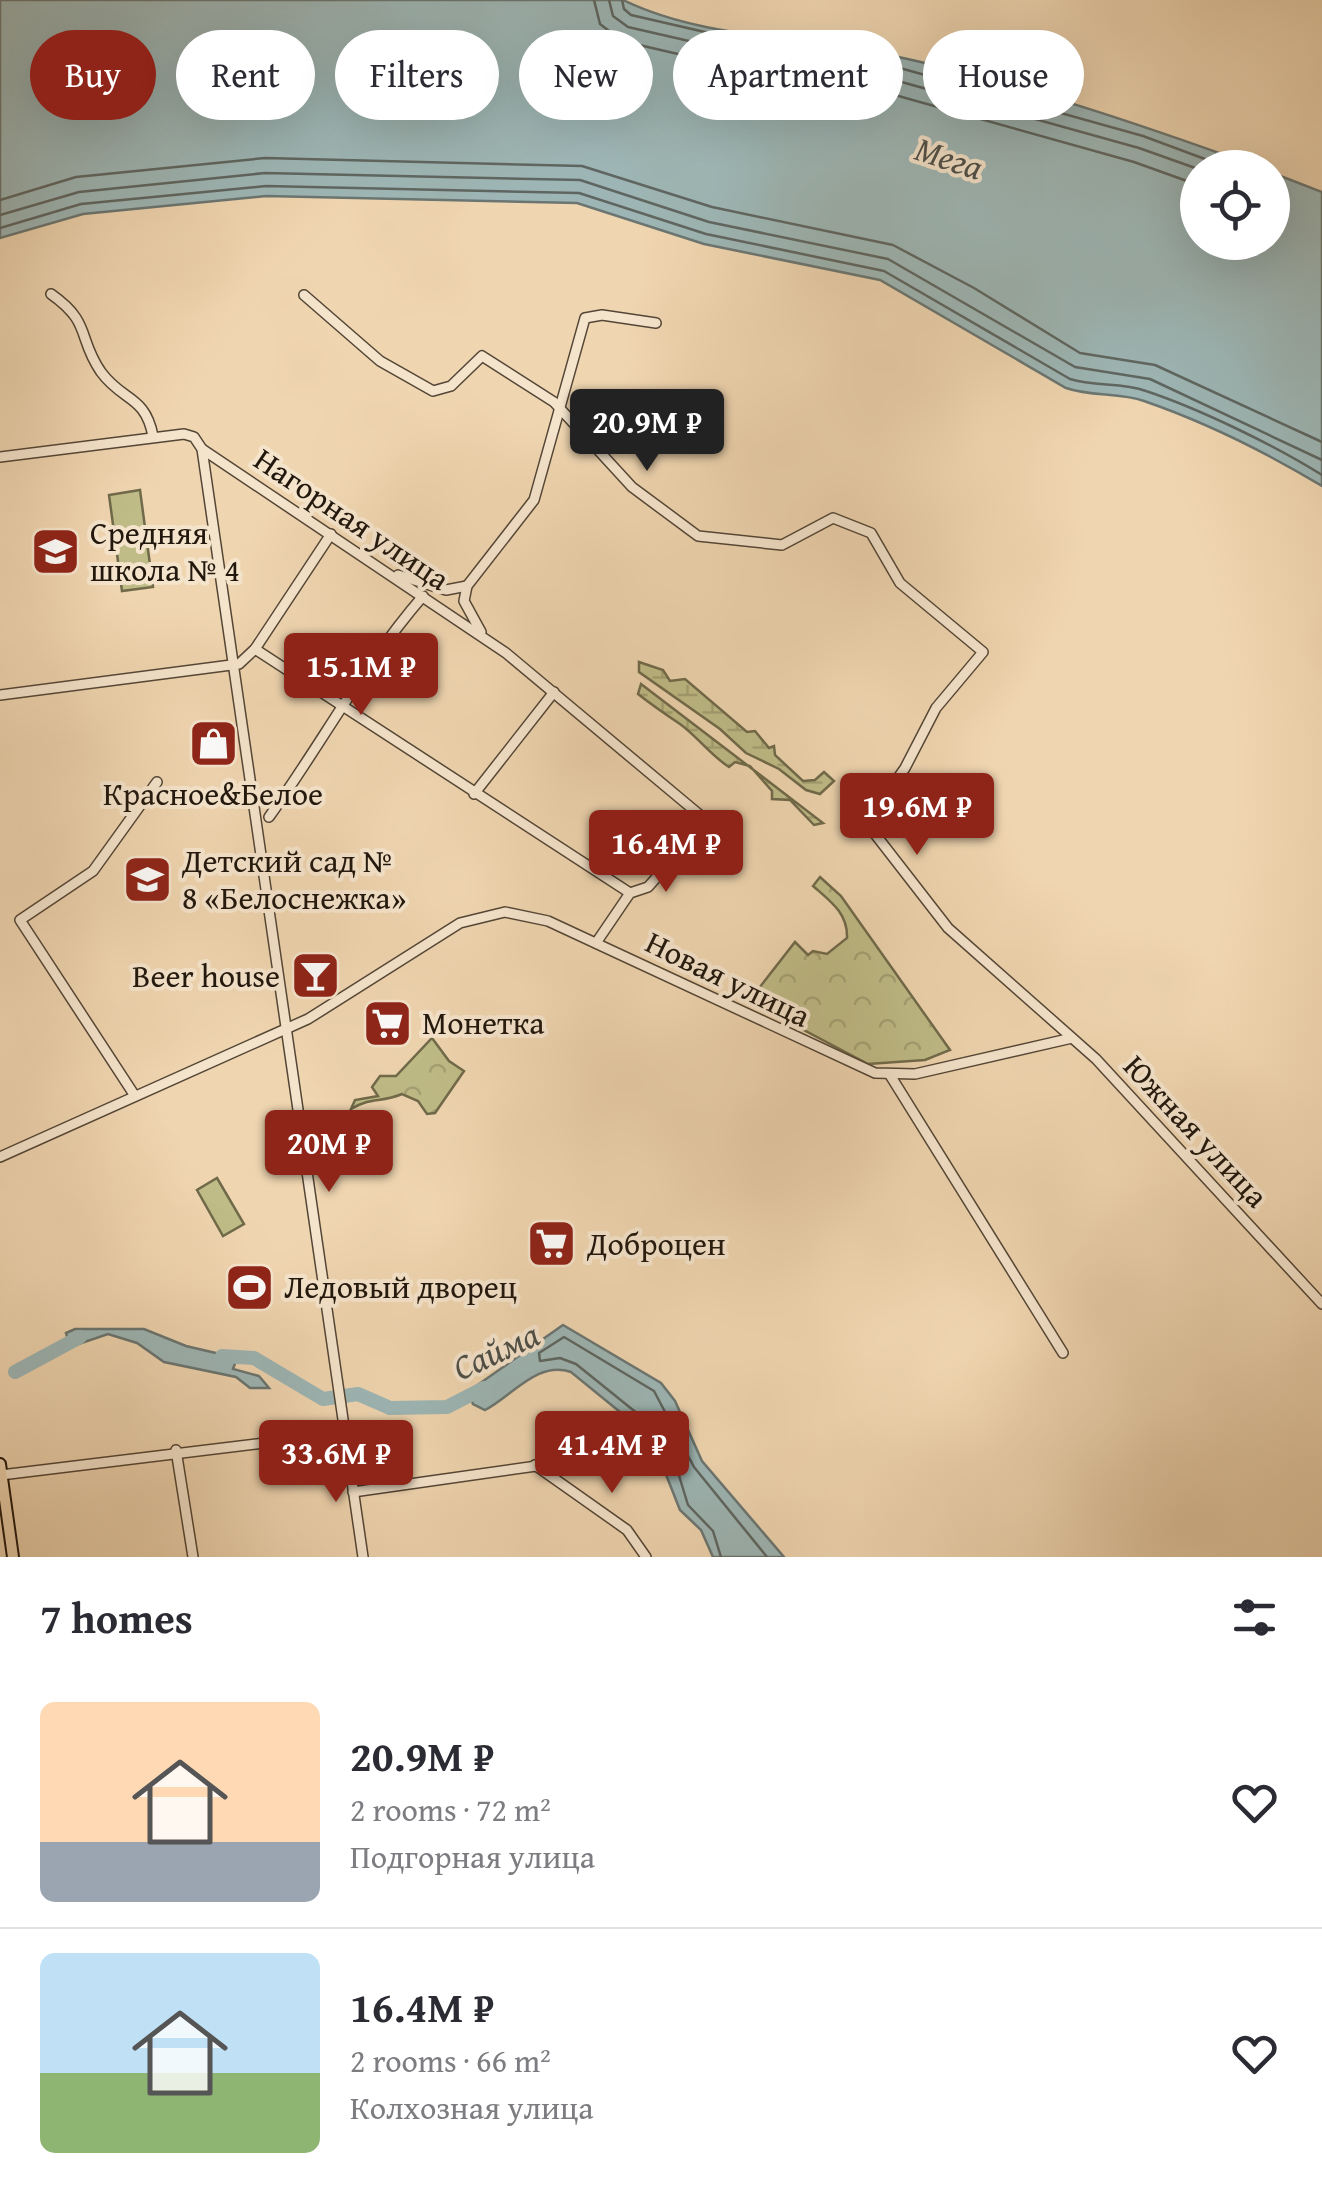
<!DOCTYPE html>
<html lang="en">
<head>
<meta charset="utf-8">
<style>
  body { margin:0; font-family:"Gentium Book Plus",serif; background:#f7f7f7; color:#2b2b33; height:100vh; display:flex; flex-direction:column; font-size:38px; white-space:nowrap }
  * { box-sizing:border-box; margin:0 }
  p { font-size:32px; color:#7c7c81 }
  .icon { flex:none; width:55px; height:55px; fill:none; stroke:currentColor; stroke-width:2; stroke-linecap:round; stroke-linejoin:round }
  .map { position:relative; height:1557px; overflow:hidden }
  .sheet { display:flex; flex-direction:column; background:#fff; flex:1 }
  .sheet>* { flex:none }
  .hud { position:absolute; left:30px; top:30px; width:1262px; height:90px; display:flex; gap:20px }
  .tools { position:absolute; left:1180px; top:150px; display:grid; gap:20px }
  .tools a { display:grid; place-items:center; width:110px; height:110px; border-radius:50%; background:#fff; box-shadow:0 10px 40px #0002; font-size:50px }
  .price { position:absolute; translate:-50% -85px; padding:0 22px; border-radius:10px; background:#8f2418; color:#fff; font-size:32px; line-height:65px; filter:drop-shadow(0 2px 5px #0008) }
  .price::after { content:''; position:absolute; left:50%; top:60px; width:30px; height:22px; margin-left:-15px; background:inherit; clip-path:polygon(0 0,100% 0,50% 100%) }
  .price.active { background:#222; color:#fff }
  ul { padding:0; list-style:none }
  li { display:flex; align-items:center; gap:30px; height:250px; padding:0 40px }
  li+li { border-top:2px solid #e1e1e2 }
  li span { display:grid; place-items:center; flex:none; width:280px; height:200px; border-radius:15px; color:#555 }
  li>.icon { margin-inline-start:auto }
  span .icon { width:120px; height:120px; fill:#fffc; stroke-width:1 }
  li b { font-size:42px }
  h2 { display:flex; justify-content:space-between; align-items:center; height:120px; padding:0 40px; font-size:42px }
  .chip { padding:0 35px; border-radius:45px; background:#fff; box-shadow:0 10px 40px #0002; font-size:35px; line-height:90px }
  .chip.active { background:#8f2418; color:#fff }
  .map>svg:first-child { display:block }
  .forest { fill:url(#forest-crowns); stroke:#706a4a; stroke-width:2.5 }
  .wetland { fill:url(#wetland-marsh); stroke:#706a4a; stroke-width:2.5 }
  .park { fill:#bfbc87; stroke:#706a4a; stroke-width:2.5 }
  .water { fill:#9db6b5; stroke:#6b7672; stroke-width:2.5 }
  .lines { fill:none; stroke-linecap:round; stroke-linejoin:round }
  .shore { stroke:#5f6661; stroke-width:2.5 }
  .river { stroke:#9db6b5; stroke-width:14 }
  .minor-casing { stroke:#544636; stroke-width:12 }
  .major-casing { stroke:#21170d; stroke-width:14 }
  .minor { stroke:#f5e4cc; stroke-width:9 }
  .major { stroke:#efd5b0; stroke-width:10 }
  .labels { text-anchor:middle; stroke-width:8; stroke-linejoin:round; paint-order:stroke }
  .street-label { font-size:32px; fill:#21170d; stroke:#f5e4cc }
  .poi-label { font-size:32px; fill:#21170d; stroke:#f5e4cc; text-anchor:start }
  .water-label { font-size:35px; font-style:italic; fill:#4c4f48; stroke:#f5e4cc }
</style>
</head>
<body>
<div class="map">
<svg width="1322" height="1557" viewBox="0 0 1322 1557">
  <defs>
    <pattern id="forest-crowns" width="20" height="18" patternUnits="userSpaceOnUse" patternTransform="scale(2.5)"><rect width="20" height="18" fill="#bfbc87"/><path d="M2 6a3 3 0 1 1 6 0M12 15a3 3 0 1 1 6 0" fill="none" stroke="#a4a173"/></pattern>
    <pattern id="wetland-marsh" width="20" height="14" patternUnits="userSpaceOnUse" patternTransform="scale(2.5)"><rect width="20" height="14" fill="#bfbc87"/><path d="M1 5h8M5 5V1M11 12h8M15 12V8" fill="none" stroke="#a4a173"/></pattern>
  </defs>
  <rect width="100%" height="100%" fill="#efd5b0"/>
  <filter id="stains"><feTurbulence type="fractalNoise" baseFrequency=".002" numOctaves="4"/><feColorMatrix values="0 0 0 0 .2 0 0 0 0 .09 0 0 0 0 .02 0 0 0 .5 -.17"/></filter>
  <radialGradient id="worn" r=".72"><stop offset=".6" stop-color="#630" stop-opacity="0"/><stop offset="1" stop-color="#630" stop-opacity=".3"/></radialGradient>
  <!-- forest -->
  <g class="forest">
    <path d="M820,877l21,19 109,154 -25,10 -57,4 -119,-63 46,-59 13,13 5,-4 14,3 20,-16c1,-25 -17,-37 -34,-52z"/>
    <path d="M432,1038l17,23 15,10 -29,42 -8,1 -9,-13 -16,-7c-21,9 -32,3 -51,15l4,-9 23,-4 -6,-9 8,-11h16z"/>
  </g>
  <!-- wetland -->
  <g class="wetland">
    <polygon points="639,662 663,670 670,681 685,679 747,732 755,731 769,748 774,746 775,755 803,781 815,780 824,772 834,781 820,794 806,790 779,769 746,753 720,729 639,672"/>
    <path d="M641,684l182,139 -9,2 -24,-25 -18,-1v-8l-22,-25 -15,-4 -6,5c-19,-12 -31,-30 -49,-43 -15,-10 -28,-19 -42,-30z"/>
  </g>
  <!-- park -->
  <g class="park">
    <polygon points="140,490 153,587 122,591 109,495"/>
    <polygon points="217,1178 244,1224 223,1236 197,1190"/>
  </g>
  <!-- water -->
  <g class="water">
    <path d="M0,0h623c80,39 177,36 262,54 127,27 252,69 373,113l-60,1v74h74l1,-69 49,19v294c-55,-33 -117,-64 -178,-85 -25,-9 -52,-4 -78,-13l-186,-108 -176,-36 -127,-41 -311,-7 -183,18 -83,24z"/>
    <path d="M563,1325l98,58 14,18 27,60 82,96h-71l-12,-27 -21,-20 -21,-53 -28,-36 -60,-49c-33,-12 -59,24 -86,38l-12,-6 -3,-8 6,-10z"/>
    <polygon points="75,1329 144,1329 186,1346 237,1358 233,1369 259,1376 269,1388 250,1388 236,1377 164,1362 137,1343 108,1334 70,1347 66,1333"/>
  </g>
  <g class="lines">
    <!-- shore -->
    <g class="shore">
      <polyline points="594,0 600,24 622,41 777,77 877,90 1134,162 1198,185"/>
      <polyline points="609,0 613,16 628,27 780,62 880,76 1139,148 1198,169"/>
      <polyline points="622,0 624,9 631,15 783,50 882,63 1143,136 1229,168"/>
      <polyline points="0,200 76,177 265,158 582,166 712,207 893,245 974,288 1080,353 1155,365 1322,442"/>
      <polyline points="0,215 79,192 265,173 580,180 709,222 888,259 1075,367 1150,379 1322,460"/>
      <path d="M0,228l81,-24 185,-18 313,7 127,41 178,37 186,108c25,8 51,3 76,12 54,18 128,54 176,84"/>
      <polyline points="721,1557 713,1531 688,1505 677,1469 638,1414 576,1364 560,1358 540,1361 539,1353 564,1337 654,1391 694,1467 767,1557"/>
    </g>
    <!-- river -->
    <g class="river">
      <polyline points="222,1356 254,1358 323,1399 358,1394 390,1408 447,1407 484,1388"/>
      <polyline points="15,1372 80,1337"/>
    </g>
    <defs>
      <g id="minor">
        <path d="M51,294c41,29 26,43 50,78 22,30 44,23 52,64"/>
        <polyline points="304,295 380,361 433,391 451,386 482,356 554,402 632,487 698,536 782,545 833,518 871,533 900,583 983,652 936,708 905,768 876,809 871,822 875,834 948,928 1096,1059 1322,1304"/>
        <polyline points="202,449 506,653 707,821 648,887 630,893 596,943"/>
        <polyline points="0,457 184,434 194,437 202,449 363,1557"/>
        <polyline points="398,575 446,590 467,586"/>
        <polyline points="481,632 464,601 467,586 534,500 585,318 602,315 656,323"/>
        <polyline points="255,649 630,893"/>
        <polyline points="0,695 239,664 255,649 331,534"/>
        <polyline points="474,794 554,692"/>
        <path d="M269,817c53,-74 95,-153 154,-221"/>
        <polyline points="890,1075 1063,1353"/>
        <polyline points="135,1096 20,920 93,871 157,782"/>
        <polyline points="0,1157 308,1019 460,923 505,912 548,921 875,1073 915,1074 1072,1038"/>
        <polyline points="176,1450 193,1557"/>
        <polyline points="535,1465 627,1530 646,1557"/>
        <polyline points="1,1475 305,1438"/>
        <polyline points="353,1492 572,1461"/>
      </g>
      <polyline id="major" points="0,1464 13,1557"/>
    </defs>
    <!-- minor casing -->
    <use href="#minor" class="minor-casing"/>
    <!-- major casing -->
    <use href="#major" class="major-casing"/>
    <!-- minor -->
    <use href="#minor" class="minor"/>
    <!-- major -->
    <use href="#major" class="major"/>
  </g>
  <!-- icons -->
  <defs>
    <symbol id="school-square" viewBox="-11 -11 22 22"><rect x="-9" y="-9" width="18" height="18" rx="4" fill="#8f2418" stroke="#f5e4cc"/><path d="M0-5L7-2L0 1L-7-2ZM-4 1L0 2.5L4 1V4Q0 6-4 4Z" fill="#fff"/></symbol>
    <symbol id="shop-square" viewBox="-11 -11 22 22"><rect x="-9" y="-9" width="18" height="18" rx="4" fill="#8f2418" stroke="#f5e4cc"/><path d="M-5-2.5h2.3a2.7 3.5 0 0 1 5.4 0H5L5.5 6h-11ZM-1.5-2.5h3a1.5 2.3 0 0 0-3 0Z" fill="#fff"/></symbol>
    <symbol id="bar-square" viewBox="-11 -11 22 22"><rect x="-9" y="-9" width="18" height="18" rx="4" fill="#8f2418" stroke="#f5e4cc"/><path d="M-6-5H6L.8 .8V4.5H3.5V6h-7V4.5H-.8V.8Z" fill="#fff"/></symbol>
    <symbol id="supermarket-square" viewBox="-11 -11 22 22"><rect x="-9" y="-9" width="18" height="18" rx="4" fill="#8f2418" stroke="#f5e4cc"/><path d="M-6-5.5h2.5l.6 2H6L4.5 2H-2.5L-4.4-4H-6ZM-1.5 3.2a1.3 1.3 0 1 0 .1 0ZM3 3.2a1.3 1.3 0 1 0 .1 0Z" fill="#fff"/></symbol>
    <symbol id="stadium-square" viewBox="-11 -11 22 22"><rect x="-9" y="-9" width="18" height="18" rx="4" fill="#8f2418" stroke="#f5e4cc"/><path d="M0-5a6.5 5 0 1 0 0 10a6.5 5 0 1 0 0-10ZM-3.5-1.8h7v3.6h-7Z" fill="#fff"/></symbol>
  </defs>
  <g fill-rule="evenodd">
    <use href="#school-square" x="28" y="524" width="55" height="55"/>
    <use href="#shop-square" x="186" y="716" width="55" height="55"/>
    <use href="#school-square" x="120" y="852" width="55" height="55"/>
    <use href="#bar-square" x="288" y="948" width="55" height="55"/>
    <use href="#supermarket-square" x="360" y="996" width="55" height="55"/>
    <use href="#supermarket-square" x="524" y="1216" width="55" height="55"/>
    <use href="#stadium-square" x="222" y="1260" width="55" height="55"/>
  </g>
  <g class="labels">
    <!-- street labels -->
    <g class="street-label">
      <text transform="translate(352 519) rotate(34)" y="11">Нагорная улица</text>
      <text transform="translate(728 979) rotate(26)" y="11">Новая улица</text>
      <text transform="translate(1196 1131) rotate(47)" y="11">Южная улица</text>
    </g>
    <!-- poi labels -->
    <g class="poi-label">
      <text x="90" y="544">Средняя<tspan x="90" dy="37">школа № 4</tspan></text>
      <text x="213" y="805" text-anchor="middle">Красное&amp;Белое</text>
      <text x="182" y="872">Детский сад №<tspan x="182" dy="37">8 «Белоснежка»</tspan></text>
      <text x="280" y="987" text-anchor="end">Beer house</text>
      <text x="422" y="1034">Монетка</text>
      <text x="587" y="1255">Доброцен</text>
      <text x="284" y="1298">Ледовый дворец</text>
    </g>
    <!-- water labels -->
    <g class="water-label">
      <text transform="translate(949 158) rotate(18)" y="12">Мега</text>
      <text transform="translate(496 1351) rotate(-25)" y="12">Сайма</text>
    </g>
  </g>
  <rect width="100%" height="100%" filter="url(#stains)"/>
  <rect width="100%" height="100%" fill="url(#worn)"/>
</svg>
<div class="tools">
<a><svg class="icon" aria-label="locate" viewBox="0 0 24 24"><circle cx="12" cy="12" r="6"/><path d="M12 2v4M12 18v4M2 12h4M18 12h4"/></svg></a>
</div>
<b class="price active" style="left:647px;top:474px">20.9M ₽</b>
<b class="price" style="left:361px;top:718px">15.1M ₽</b>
<b class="price" style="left:917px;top:858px">19.6M ₽</b>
<b class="price" style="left:666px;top:895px">16.4M ₽</b>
<b class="price" style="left:329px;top:1195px">20M ₽</b>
<b class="price" style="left:612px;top:1496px">41.4M ₽</b>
<b class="price" style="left:336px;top:1505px">33.6M ₽</b>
<div class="hud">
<a class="chip active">Buy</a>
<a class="chip">Rent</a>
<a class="chip">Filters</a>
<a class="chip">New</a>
<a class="chip">Apartment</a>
<a class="chip">House</a>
</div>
</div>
<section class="sheet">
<h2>7 homes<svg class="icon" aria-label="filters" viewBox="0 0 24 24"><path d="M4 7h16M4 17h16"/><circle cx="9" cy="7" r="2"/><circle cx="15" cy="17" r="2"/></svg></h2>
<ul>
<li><span style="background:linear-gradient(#ffd9b3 70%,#9aa5b1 0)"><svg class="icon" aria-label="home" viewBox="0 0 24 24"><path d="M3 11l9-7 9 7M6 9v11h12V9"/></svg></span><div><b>20.9M ₽</b><p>2 rooms · 72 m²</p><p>Подгорная улица</p></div><svg class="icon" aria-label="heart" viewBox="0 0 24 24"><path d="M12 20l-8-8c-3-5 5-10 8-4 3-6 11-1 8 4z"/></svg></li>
<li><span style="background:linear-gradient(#bfe0f5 60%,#8fb573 0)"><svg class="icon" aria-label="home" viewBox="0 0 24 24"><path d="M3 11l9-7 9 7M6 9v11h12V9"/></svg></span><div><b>16.4M ₽</b><p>2 rooms · 66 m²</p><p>Колхозная улица</p></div><svg class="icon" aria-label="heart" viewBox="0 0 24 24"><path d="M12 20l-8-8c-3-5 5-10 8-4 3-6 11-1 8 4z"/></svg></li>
</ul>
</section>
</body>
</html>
